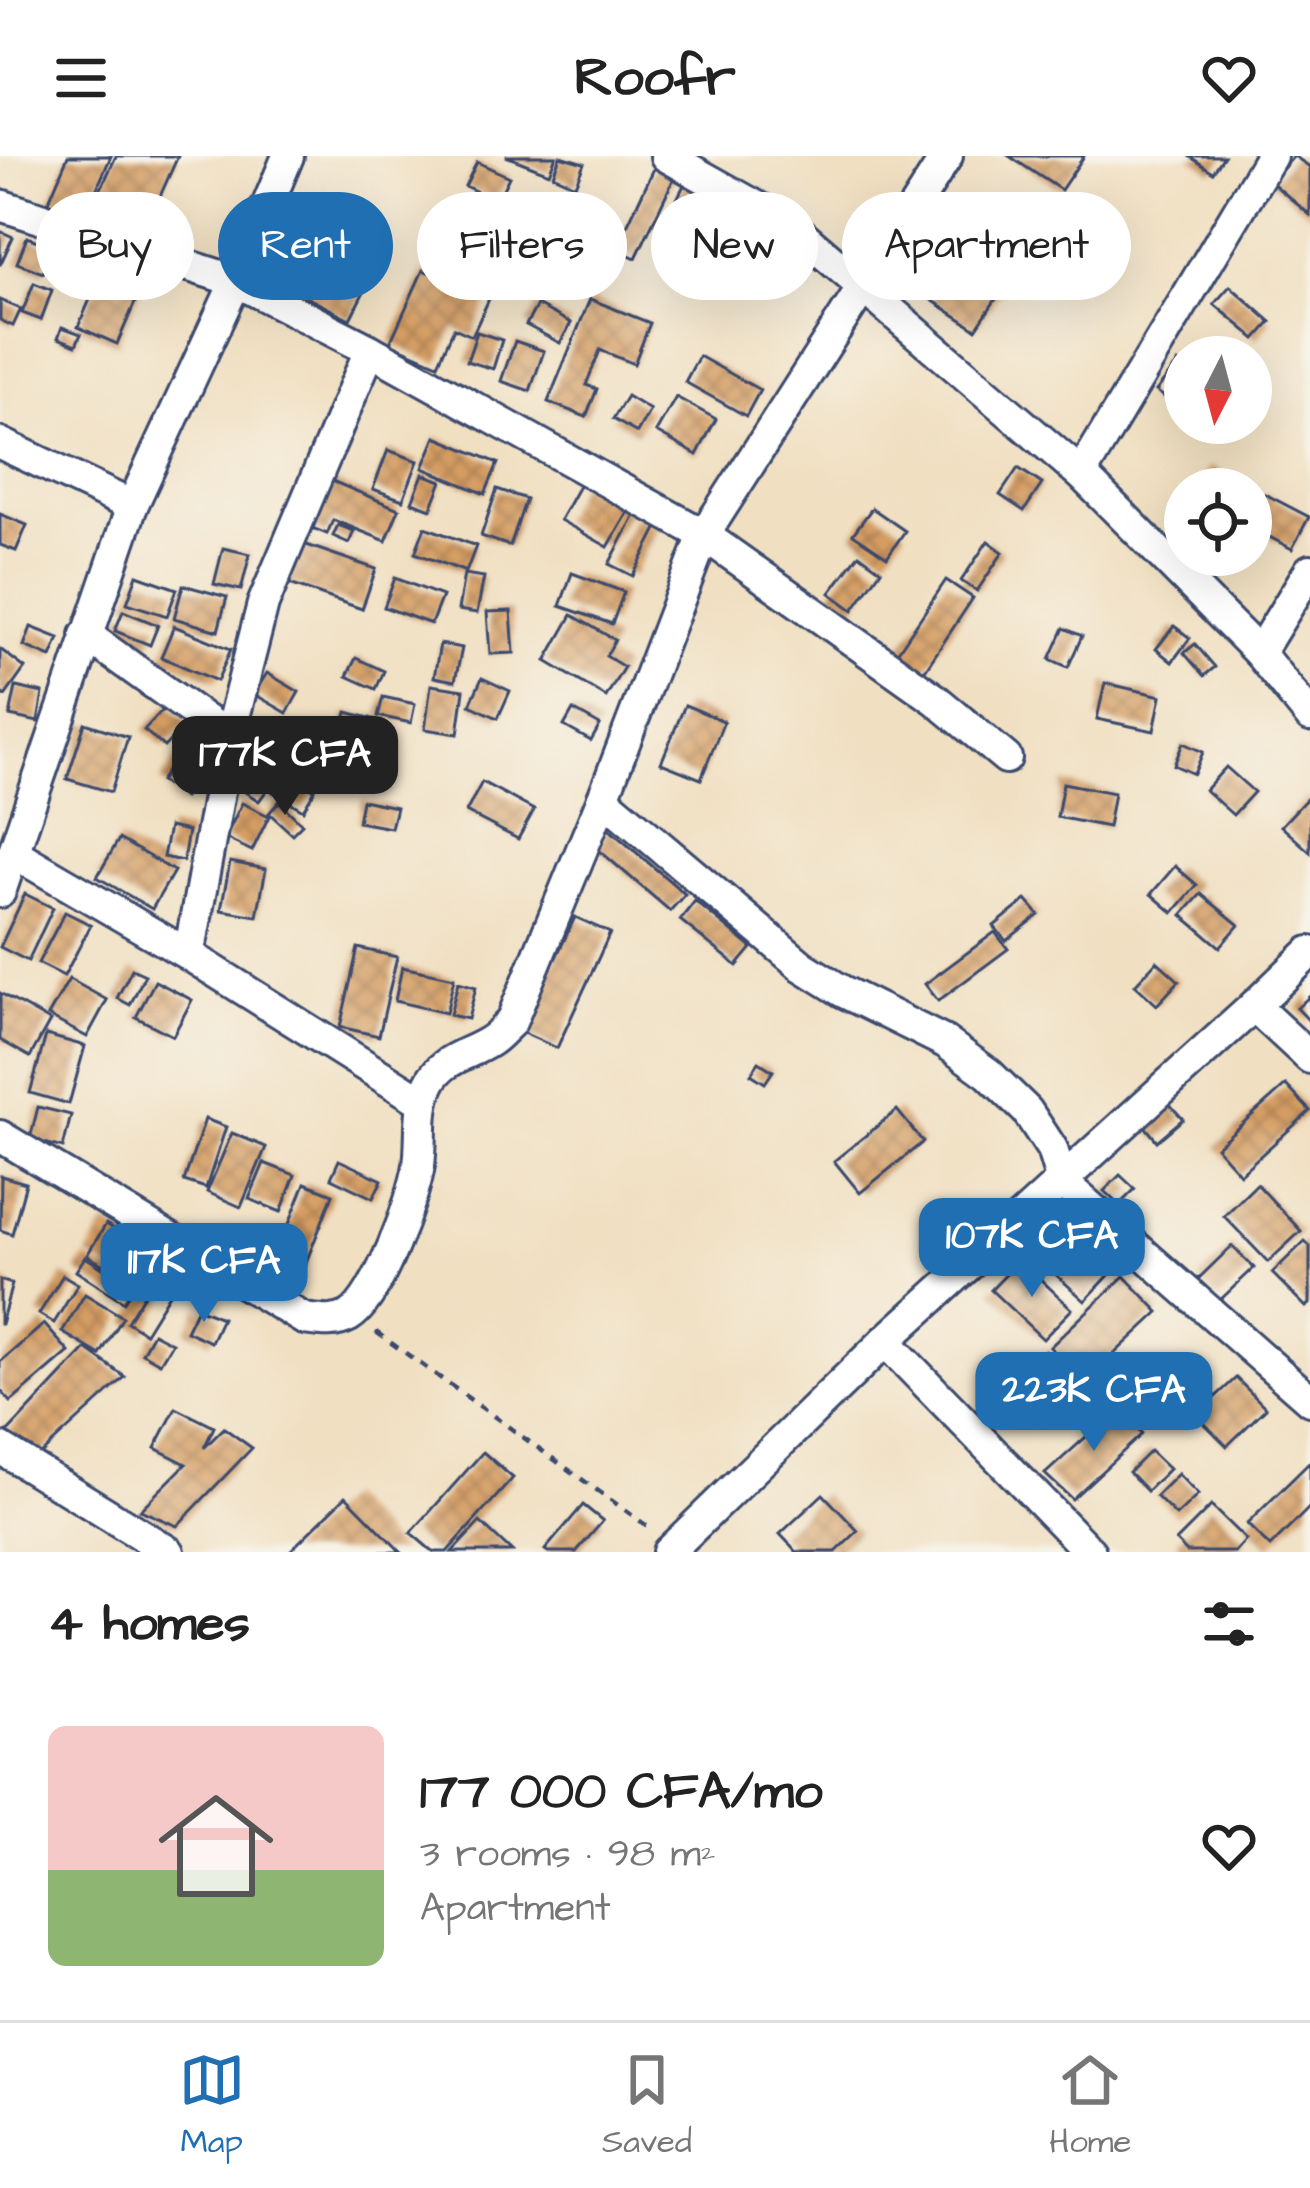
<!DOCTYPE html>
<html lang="en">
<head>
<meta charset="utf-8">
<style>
  body { margin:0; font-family:"Architects Daughter",sans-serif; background:#f6f6f6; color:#222; height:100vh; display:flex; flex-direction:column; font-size:45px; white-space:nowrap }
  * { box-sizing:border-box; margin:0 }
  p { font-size:39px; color:#767676 }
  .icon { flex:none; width:66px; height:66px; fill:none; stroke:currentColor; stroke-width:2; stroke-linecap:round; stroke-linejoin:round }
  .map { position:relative; height:1396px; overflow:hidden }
  .panel { display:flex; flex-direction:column; background:#fff; flex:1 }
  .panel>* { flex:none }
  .top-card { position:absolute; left:36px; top:36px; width:1239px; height:108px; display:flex; gap:24px }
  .needle { width:78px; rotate:186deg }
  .buttons { position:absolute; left:1164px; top:180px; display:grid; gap:24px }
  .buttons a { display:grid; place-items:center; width:108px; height:108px; border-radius:50%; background:#fff; box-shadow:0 12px 48px #0002; font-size:60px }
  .price { position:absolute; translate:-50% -102px; padding:0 27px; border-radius:24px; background:#1f6fb2; color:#fff; font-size:39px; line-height:78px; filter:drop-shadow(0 3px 6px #0008) }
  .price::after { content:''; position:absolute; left:50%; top:72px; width:36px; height:27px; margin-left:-18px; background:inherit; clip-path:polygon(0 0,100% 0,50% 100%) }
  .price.on { background:#222; color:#fff }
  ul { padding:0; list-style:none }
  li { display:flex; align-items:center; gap:36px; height:300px; padding:0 48px }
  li+li { border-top:3px solid #e0e0e0 }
  li span { display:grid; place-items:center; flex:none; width:336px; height:240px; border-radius:18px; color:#555 }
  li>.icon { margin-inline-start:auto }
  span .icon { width:144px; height:144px; fill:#fffc; stroke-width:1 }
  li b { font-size:51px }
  h2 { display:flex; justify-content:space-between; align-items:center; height:144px; padding:0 48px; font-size:51px }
  .tag { padding:0 42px; border-radius:54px; background:#fff; box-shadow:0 12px 48px #0002; font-size:42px; line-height:108px }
  .tag.on { background:#1f6fb2; color:#fff }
  header { display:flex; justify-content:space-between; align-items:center; height:156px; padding:0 48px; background:#fff; font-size:54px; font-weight:700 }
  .tab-bar { display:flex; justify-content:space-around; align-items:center; height:168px; border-top:3px solid #e0e0e0; background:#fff; font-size:33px; color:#767676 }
  .tab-bar a { display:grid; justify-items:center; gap:6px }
  .tab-bar .on { color:#1f6fb2 }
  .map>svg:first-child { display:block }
  .building { fill:url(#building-cross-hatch) }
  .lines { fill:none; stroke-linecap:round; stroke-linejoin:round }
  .minor-casing { stroke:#3b496d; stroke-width:36 }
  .path { stroke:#3b496d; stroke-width:4.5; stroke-dasharray:9 9; stroke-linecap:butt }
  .minor { stroke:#fff; stroke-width:30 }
</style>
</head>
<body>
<header><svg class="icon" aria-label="menu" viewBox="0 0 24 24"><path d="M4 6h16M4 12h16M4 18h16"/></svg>Roofr<svg class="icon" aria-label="heart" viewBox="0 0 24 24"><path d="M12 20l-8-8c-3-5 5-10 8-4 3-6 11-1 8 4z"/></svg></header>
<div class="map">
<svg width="1310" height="1396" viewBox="0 0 1310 1396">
  <defs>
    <pattern id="building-cross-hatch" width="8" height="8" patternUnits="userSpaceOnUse" patternTransform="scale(3)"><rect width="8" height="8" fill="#d59d62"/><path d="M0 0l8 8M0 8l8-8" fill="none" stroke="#ac8054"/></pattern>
  </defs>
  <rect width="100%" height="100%" fill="#f7f3e8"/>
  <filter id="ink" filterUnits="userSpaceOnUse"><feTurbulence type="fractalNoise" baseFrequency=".00833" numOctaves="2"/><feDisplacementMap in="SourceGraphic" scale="24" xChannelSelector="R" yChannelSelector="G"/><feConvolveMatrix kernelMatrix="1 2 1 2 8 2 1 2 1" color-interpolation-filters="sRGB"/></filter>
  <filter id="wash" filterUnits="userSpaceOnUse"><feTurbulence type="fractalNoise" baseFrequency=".004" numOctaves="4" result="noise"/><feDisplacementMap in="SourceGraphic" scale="48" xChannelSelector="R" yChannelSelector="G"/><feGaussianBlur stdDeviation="2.7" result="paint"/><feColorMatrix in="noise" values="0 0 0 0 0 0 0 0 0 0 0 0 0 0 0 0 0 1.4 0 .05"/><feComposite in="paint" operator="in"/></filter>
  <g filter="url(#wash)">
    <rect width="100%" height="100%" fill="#f0dfc1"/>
    <g id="blocks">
      <!-- building -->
      <g class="building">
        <polygon points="68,0 111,0 84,62 48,47"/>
        <polygon points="116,0 178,0 148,67 144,65 140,75 111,62 106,74 86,65"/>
        <polygon points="506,0 556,0 549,17"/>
        <polygon points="560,0 584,7 575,29 553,19"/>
        <polygon points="1009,0 1084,0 1061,34"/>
        <polygon points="1189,0 1224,0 1213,16"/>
        <polygon points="1294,0 1310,11 1310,59 1271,26"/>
        <polygon points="477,6 509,21 497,45 465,30"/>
        <polygon points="657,6 677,16 636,102 616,93"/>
        <polygon points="685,27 708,39 691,73 668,61"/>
        <polygon points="293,51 321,64 286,135 258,122"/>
        <polygon points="525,54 559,69 543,104 527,96 522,108 504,100"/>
        <polygon points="161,57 185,66 178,83 154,74"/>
        <polygon points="964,58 1026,98 976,173 915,133"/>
        <polygon points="459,71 495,89 489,100 508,110 494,140 475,131 481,119 444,100"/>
        <polygon points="338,74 384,96 350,163 304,140"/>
        <polygon points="0,75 13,81 0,109"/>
        <polygon points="27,81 53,91 43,117 17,107"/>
        <polygon points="108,102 147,119 117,188 78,171"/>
        <polygon points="423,114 489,143 472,180 454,172 438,208 390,187"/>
        <polygon points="34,127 52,134 41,164 22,157"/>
        <polygon points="1230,130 1271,166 1256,183 1214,148"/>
        <polygon points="590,143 650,167 634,208 600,194 586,229 597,233 586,261 548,246"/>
        <polygon points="0,144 21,153 13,170 0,164"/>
        <polygon points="537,149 571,167 560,187 526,169"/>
        <polygon points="62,171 81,178 76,189 58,182"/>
        <polygon points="477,176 502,184 493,213 467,205"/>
        <polygon points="515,185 544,195 530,235 501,225"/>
        <polygon points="699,200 760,234 746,260 685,226"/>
        <polygon points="1178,207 1185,212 1185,256 1156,235"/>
        <polygon points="627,240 650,254 637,277 613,263"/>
        <polygon points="676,241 716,263 697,299 656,276"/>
        <polygon points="436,281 498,307 485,338 423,312"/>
        <polygon points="388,294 418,305 403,344 373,333"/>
        <polygon points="1210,310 1253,333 1197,333"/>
        <polygon points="1018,312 1042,328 1024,355 1000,339"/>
        <polygon points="423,318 442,325 431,353 412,346"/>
        <polygon points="332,325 399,353 386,385 333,364 327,378 302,368 313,341 324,345"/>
        <polygon points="580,328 629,355 608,391 560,364"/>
        <polygon points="497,333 526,343 510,390 481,380"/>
        <polygon points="1265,338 1309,361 1292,393 1251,371 1251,365"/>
        <polygon points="872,352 905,375 887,401 853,378"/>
        <polygon points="0,358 27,369 16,395 0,389"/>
        <polygon points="635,359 658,371 633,420 609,408"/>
        <polygon points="338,369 354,375 349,387 333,380"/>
        <polygon points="425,371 476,390 466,416 415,397"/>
        <polygon points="295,385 376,413 362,453 281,425"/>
        <polygon points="988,385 1003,396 977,435 961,425"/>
        <polygon points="223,392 250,398 241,434 214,428"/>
        <polygon points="859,398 881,414 853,454 830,437"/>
        <polygon points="572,417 624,436 612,468 560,450"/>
        <polygon points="464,418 484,421 477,457 458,454"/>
        <polygon points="137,419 177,433 167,460 127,447"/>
        <polygon points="395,422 442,440 431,468 384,451"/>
        <polygon points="946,424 973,442 922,519 895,500"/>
        <polygon points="183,429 227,441 218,475 174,462"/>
        <polygon points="123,455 158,469 150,489 115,475"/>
        <polygon points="511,455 514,497 490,498 487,456"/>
        <polygon points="572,459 615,484 606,500 624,511 606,541 546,505"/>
        <polygon points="174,470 231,493 217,525 161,501"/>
        <polygon points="1174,470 1190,482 1172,506 1156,493"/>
        <polygon points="31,471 59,482 51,501 24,490"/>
        <polygon points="1064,472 1082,480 1068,511 1050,503"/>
        <polygon points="440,488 462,492 455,525 434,521"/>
        <polygon points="1195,488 1215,511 1204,520 1184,497"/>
        <polygon points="0,493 25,512 5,540 0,536"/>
        <polygon points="356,502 384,515 376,533 347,520"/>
        <polygon points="267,517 299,536 287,557 254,538"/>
        <polygon points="482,522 510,535 498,562 470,549"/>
        <polygon points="1105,527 1161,540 1154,575 1097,563"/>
        <polygon points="431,529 464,534 458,578 425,573"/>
        <polygon points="16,531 43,537 38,566 10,560"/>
        <polygon points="383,541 415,548 411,567 378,560"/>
        <polygon points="168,548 188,566 164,591 144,574"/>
        <polygon points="685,549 724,565 701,623 661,607"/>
        <polygon points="573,554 600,569 591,585 564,570"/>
        <polygon points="347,556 381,565 376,582 343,573"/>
        <polygon points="85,567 128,581 111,636 67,623"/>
        <polygon points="308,579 367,593 359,625 300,611"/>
        <polygon points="191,582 215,598 184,642 160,625"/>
        <polygon points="1183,587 1203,596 1194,618 1174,609"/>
        <polygon points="256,600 280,616 259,645 236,630"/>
        <polygon points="1226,611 1254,636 1233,659 1205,634"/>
        <polygon points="286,616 315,634 303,654 273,636"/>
        <polygon points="482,626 534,654 518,683 466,656"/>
        <polygon points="1063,627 1114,637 1108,671 1057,661"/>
        <polygon points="1310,639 1310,696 1281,670"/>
        <polygon points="362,644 396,651 391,672 358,666"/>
        <polygon points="279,646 302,668 292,678 269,657"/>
        <polygon points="242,647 269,660 252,695 225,682"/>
        <polygon points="169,671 188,675 183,705 163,701"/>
        <polygon points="609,673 685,738 670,755 594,690"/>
        <polygon points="119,683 174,715 152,753 97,721"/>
        <polygon points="230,706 266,713 257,760 221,754"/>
        <polygon points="1175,710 1197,729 1173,757 1151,738"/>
        <polygon points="25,738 53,752 28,805 0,791"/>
        <polygon points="1201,738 1239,769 1220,791 1182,759"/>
        <polygon points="1026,744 1039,759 1006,785 994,770"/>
        <polygon points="695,745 752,792 737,810 680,764"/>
        <polygon points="65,756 91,769 64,820 38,807"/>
        <polygon points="575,761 610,777 557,892 521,876"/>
        <polygon points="995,776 1008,793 938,845 925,828"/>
        <polygon points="358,792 397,801 379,880 340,871"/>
        <polygon points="1157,805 1179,825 1157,849 1135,829"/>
        <polygon points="402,811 454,822 446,857 395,845"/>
        <polygon points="132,813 145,819 130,849 117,842"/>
        <polygon points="69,823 107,844 87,881 48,860"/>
        <polygon points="155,825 192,844 173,880 136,861"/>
        <polygon points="458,826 476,831 468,863 450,859"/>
        <polygon points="0,837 50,865 30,901 0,884"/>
        <polygon points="1310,840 1310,866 1297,852"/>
        <polygon points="46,879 85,890 69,948 30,937"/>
        <polygon points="759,906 773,915 765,927 751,918"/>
        <polygon points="1286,929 1310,955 1240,1018 1216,991"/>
        <polygon points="1165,943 1183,963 1157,985 1140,964"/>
        <polygon points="38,951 71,959 63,992 30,983"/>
        <polygon points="897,954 923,986 860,1037 834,1005"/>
        <polygon points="205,963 226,971 206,1032 184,1025"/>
        <polygon points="232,977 266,991 241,1051 207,1036"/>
        <polygon points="339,1004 382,1024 373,1042 331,1022"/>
        <polygon points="264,1007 295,1019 281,1056 249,1043"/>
        <polygon points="1120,1019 1135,1033 1119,1049 1104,1035"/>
        <polygon points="1,1020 26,1027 12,1078 0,1074"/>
        <polygon points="305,1027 333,1038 301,1119 273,1109"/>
        <polygon points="1257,1028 1301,1075 1268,1106 1224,1060"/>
        <polygon points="1057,1066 1112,1116 1085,1145 1030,1095"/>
        <polygon points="106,1068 148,1094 129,1125 87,1099"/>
        <polygon points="1305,1085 1310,1090 1310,1148 1306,1151 1272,1117"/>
        <polygon points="1232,1090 1254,1112 1219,1145 1198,1123"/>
        <polygon points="85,1101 133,1131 124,1146 76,1115"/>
        <polygon points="1020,1104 1072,1153 1043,1183 991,1134"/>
        <polygon points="164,1106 182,1117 145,1177 127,1166"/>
        <polygon points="63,1119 78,1128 54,1167 39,1158"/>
        <polygon points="1124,1120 1159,1156 1084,1226 1050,1191"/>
        <polygon points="0,1124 12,1128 1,1168 0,1168"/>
        <polygon points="85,1138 123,1161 100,1199 62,1176"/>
        <polygon points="197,1152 222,1162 211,1186 186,1175"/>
        <polygon points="44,1168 69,1196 11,1246 0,1234 0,1206"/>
        <polygon points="153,1177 172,1187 160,1207 142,1197"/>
        <polygon points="86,1193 125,1221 41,1298 6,1278"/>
        <polygon points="1045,1195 1066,1217 1042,1240 1020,1218"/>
        <polygon points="1236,1222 1266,1252 1227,1290 1196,1259"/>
        <polygon points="176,1252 214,1271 204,1292 224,1272 252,1292 177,1370 140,1354 186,1308 155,1292"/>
        <polygon points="1117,1253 1142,1278 1072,1343 1045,1318"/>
        <polygon points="1150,1295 1169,1313 1147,1335 1129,1316"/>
        <polygon points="483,1296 513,1322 447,1396 433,1396 411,1377"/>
        <polygon points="1310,1306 1310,1351 1270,1391 1247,1368"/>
        <polygon points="1178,1318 1198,1339 1176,1360 1156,1340"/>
        <polygon points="823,1338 858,1375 836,1396 797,1396 780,1378"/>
        <polygon points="346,1340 401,1396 289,1396"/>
        <polygon points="583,1349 603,1365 576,1396 548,1396 545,1394"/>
        <polygon points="1211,1350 1246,1384 1235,1396 1187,1396 1176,1385"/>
        <polygon points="480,1366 512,1396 452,1396"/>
      </g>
    </g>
  </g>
  <g filter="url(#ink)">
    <use href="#blocks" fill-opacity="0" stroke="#3b496d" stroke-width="3"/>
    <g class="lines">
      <defs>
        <g id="minor">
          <polyline points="666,0 793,71 1081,318 1259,497 1310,560"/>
          <polyline points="0,49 236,125 370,194 704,379 935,543 1006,602"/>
          <polyline points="0,287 132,350"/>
          <polyline points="1081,318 1271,0"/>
          <polyline points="86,479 229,581"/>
          <polyline points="1259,497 1310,414"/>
          <polyline points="603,642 802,810 842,835 945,886 989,918 1027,955 1052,993 1062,1026 1310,1244"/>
          <polyline points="14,697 189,799 423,946"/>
          <polyline points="0,736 132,350 236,125 288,0"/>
          <polyline points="189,799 229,581 263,448 370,194"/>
          <polyline points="1254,850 1310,902"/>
          <path d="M0,980l304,183c16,2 30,5 45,-3 28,-16 65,-117 70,-151 4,-28 -2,-56 11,-82 12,-25 39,-28 60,-42 8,-5 14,-13 21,-19l92,-224 101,-263 243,-379"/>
          <polyline points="885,1185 1090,1396"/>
          <polyline points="0,1292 169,1396"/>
          <polyline points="668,1396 885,1185 1254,850 1310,796"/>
        </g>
      </defs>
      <!-- minor casing -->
      <use href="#minor" class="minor-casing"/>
      <!-- path -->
      <polyline class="path" points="376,1176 650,1372"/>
      <!-- minor -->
      <use href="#minor" class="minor"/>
    </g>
  </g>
</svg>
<div class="buttons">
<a><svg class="needle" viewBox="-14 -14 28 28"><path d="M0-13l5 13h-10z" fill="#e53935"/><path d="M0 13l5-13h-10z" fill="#767676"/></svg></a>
<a><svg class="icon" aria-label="locate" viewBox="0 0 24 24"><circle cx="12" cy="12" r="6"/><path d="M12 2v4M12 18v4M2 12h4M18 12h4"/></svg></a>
</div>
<b class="price on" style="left:285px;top:662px">177K CFA</b>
<b class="price" style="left:1032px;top:1144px">107K CFA</b>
<b class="price" style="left:204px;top:1169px">117K CFA</b>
<b class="price" style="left:1094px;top:1298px">223K CFA</b>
<div class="top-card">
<a class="tag">Buy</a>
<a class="tag on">Rent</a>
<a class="tag">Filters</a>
<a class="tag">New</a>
<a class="tag">Apartment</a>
</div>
</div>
<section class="panel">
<h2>4 homes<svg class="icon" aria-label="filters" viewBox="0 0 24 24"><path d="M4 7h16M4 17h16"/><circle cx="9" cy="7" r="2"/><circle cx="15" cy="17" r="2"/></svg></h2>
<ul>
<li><span style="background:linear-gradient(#f6c9c9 60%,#8fb573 0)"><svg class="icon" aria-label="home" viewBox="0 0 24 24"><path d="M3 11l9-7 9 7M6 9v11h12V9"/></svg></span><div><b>177 000 CFA/mo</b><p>3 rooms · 98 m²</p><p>Apartment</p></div><svg class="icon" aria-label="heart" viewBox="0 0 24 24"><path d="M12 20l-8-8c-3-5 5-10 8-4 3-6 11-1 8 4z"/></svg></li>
</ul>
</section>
<nav class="tab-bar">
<a class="on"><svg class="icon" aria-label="map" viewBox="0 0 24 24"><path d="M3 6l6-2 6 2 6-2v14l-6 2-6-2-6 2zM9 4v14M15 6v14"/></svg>Map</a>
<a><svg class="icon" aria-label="saved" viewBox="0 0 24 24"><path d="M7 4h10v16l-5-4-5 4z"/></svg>Saved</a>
<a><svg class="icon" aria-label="home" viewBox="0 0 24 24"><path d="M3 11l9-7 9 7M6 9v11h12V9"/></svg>Home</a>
</nav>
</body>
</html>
